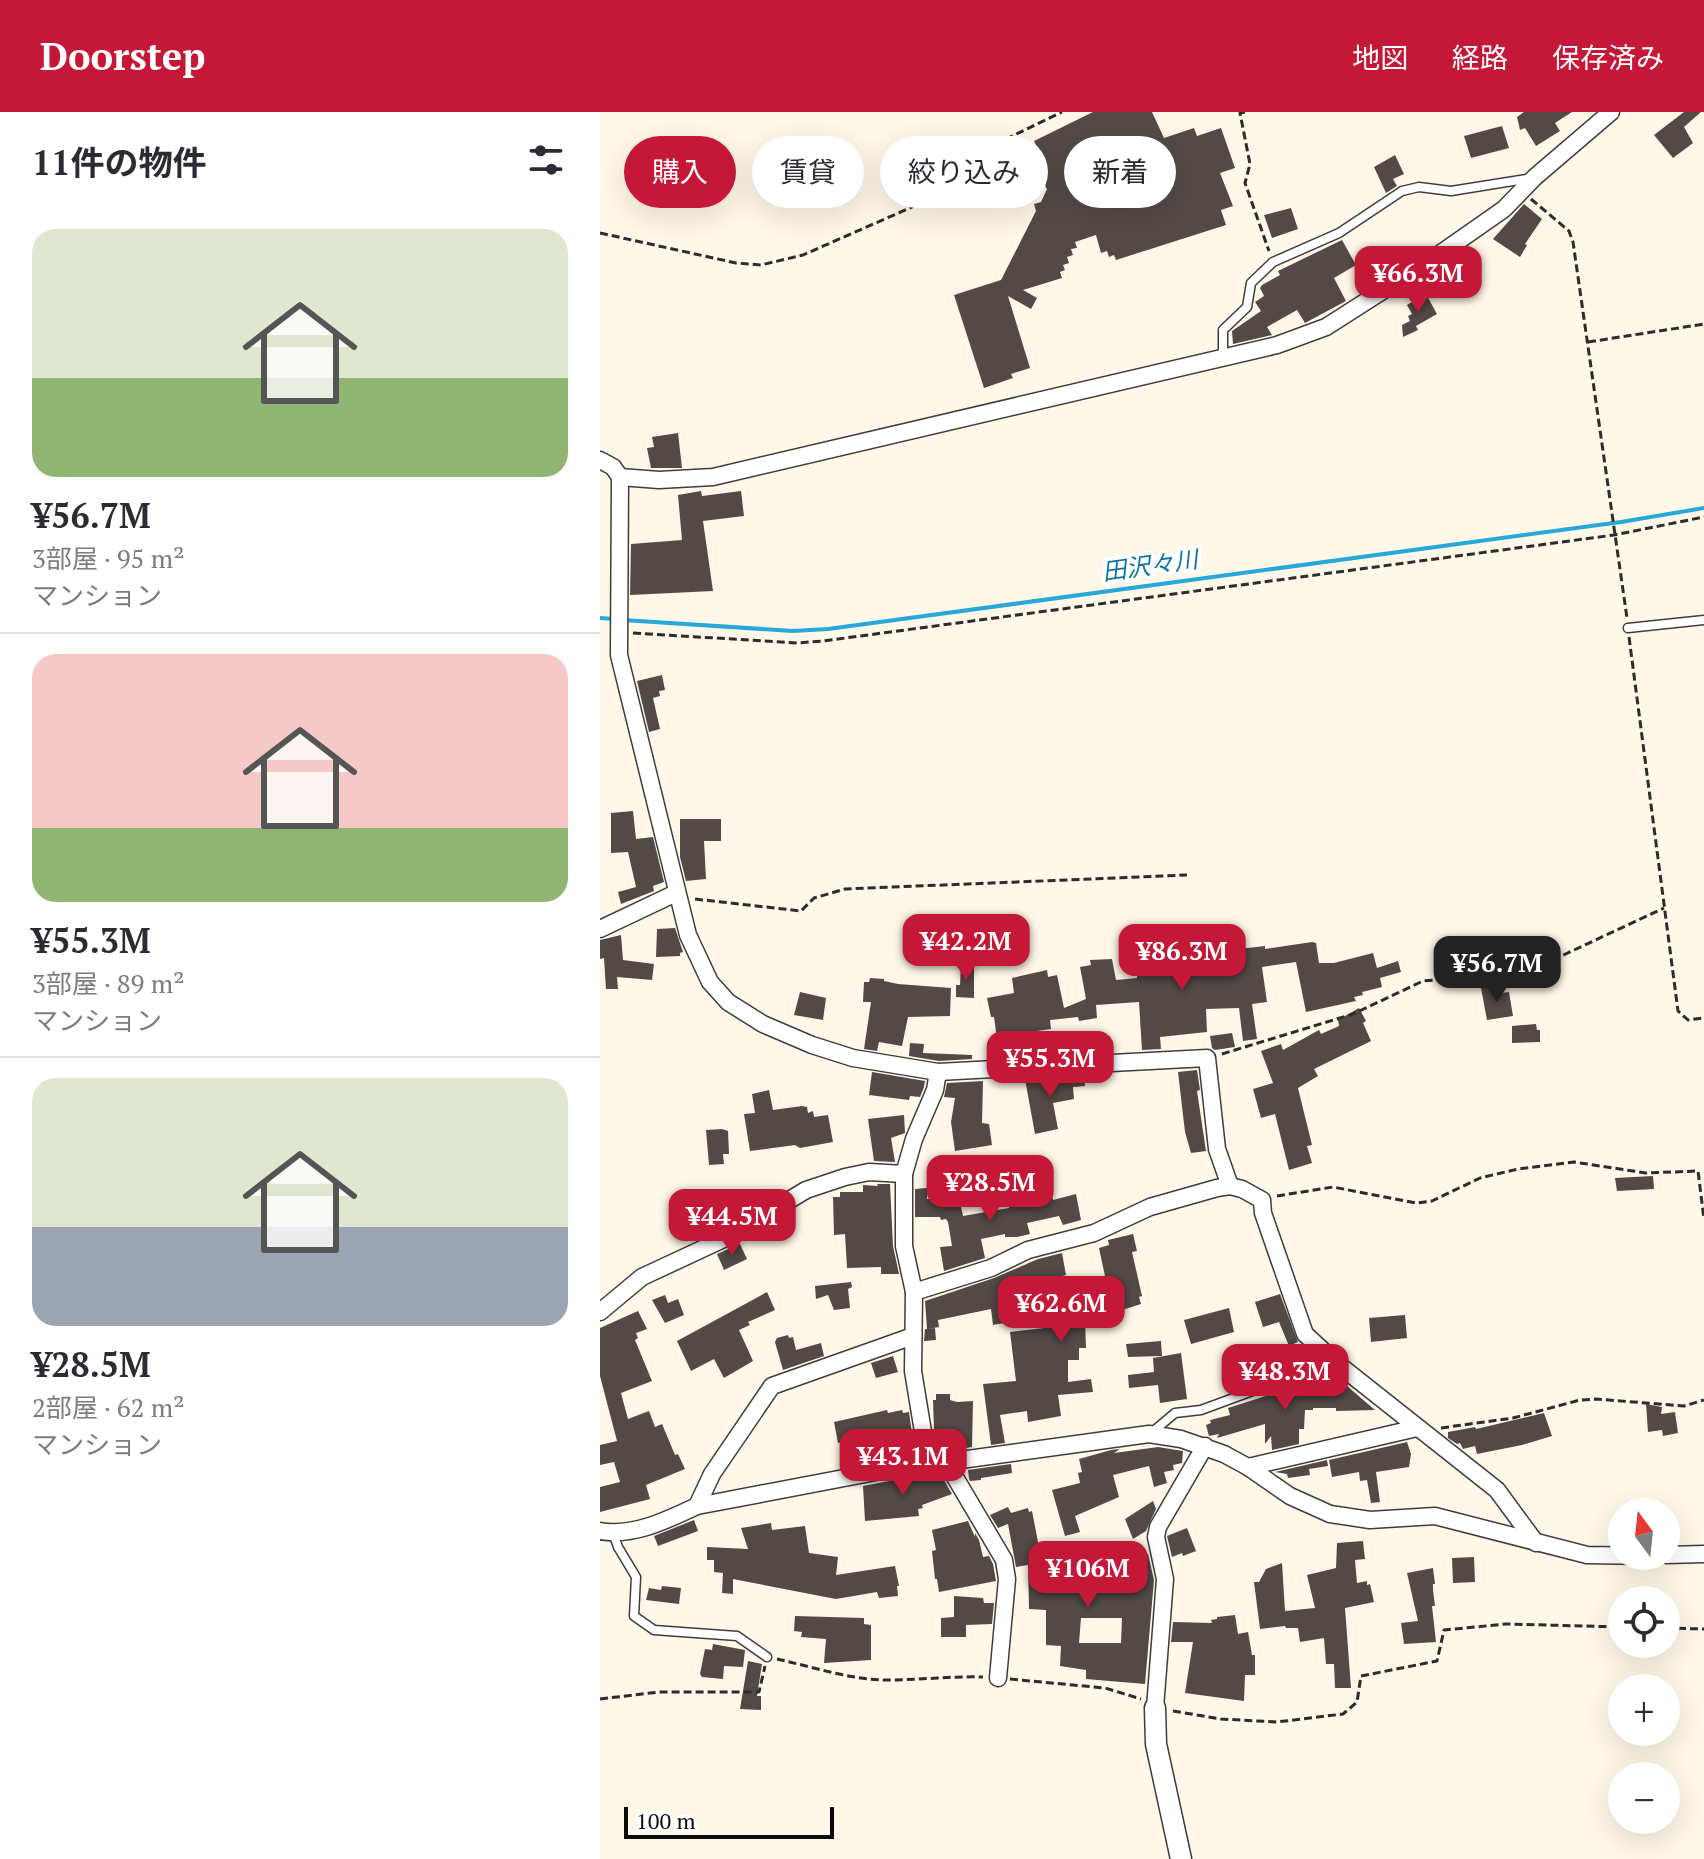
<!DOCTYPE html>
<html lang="ja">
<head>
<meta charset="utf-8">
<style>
  body { margin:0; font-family:"PT Serif","Noto Sans JP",serif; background:#f7f7f7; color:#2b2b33; height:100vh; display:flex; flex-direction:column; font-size:30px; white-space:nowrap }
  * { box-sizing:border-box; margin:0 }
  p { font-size:26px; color:#7c7c81 }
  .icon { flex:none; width:44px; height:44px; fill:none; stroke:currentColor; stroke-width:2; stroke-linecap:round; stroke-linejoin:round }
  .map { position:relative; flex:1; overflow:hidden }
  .sheet { display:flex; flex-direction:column; background:#fff; width:600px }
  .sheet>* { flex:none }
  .hud { position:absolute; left:24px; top:24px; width:760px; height:72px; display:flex; gap:16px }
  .needle { width:52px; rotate:345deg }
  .controls { position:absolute; left:1008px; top:1386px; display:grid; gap:16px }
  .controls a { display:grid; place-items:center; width:72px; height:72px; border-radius:50%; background:#fff; box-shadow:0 8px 32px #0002; font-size:40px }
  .scale { position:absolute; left:24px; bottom:20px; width:210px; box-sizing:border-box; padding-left:8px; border:4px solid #0a0a0a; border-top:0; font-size:22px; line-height:28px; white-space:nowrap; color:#0a0a0a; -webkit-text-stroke:6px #fff; paint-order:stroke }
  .price { position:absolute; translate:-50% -68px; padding:0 18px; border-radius:16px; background:#c41836; color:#fff; font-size:26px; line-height:52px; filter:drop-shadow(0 2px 4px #0008) }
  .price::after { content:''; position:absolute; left:50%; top:48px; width:24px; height:18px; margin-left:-12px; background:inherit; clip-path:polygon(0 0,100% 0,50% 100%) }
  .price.selected { background:#222; color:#fff }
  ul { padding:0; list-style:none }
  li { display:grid; align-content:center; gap:16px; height:424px; padding:0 32px }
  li+li { border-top:2px solid #e1e1e2 }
  li span { display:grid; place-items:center; height:248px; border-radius:24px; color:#555 }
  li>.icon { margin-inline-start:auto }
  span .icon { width:144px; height:144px; fill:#fffc; stroke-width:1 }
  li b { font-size:34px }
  h2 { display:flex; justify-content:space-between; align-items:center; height:96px; padding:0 32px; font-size:34px }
  .tag { padding:0 28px; border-radius:36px; background:#fff; box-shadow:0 8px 32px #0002; font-size:28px; line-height:72px }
  .tag.selected { background:#c41836; color:#fff }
  header { display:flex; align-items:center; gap:48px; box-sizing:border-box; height:112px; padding:0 40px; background:#c41836; color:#fff }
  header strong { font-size:38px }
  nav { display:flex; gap:44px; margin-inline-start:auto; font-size:28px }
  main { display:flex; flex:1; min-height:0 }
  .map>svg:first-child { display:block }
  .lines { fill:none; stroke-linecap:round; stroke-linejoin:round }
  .stream { stroke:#28a8d8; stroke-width:4 }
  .building { fill:#534946; fill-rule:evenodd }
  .service-casing { stroke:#3d3d3d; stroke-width:11 }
  .minor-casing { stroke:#3d3d3d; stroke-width:19 }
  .tertiary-casing { stroke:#3d3d3d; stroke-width:23 }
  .path { stroke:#2c2c2c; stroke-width:3; stroke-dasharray:8 4; stroke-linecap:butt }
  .service { stroke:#fff; stroke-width:8 }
  .minor { stroke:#fff; stroke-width:16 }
  .tertiary { stroke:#fff; stroke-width:20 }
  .labels { text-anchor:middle; stroke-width:8; stroke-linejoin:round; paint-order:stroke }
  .water-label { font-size:24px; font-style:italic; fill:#0b74a4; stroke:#fff }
</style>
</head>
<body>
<header>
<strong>Doorstep</strong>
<nav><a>地図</a><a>経路</a><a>保存済み</a></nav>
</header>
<main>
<section class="sheet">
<h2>11件の物件<svg class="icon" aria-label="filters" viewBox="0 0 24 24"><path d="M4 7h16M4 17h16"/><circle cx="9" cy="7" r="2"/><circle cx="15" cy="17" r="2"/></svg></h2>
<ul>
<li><span style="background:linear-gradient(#dfe7d0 60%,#8fb573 0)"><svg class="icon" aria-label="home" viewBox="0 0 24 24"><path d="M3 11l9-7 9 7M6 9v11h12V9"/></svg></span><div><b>¥56.7M</b><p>3部屋 · 95 m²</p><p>マンション</p></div></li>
<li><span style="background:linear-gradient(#f6c9c9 70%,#8fb573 0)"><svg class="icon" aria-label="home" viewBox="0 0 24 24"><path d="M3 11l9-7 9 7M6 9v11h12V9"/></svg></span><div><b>¥55.3M</b><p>3部屋 · 89 m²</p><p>マンション</p></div></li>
<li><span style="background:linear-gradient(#dfe7d0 60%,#9aa5b1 0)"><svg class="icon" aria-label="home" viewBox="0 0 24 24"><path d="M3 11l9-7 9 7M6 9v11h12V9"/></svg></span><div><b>¥28.5M</b><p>2部屋 · 62 m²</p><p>マンション</p></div></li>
</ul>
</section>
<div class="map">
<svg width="1104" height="1747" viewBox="0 0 1104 1747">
  <rect width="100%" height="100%" fill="#fff7e7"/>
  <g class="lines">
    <!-- stream -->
    <g class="stream">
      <polyline points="0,506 14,507"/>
      <polyline points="23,508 193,519 228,517 1021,410 1104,396"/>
    </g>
  </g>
  <!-- building -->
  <g class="building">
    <polygon points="493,0 552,0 564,26 594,16 597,24 621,16 635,56 620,61 633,94 621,98 626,113 516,148 514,143 509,145 507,139 501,141 496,123 475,130 477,136 471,137 473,143 467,145 469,151 463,153 465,158 460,160 462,166 423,178 437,186 431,197 408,184 430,256 411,262 413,266 384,276 354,183 401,168 436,99 434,92 441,90 447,77 434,55 444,49 434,29"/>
    <polygon points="924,0 972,0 955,11 960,19 936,34 925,16 920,18 917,5"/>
    <polygon points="1084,0 1101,0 1084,15 1093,31 1073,46 1054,23"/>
    <polygon points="902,14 909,36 871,46 864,24"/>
    <polygon points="795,43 804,62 793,67 797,74 786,81 774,55"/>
    <polygon points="924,92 942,107 925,132 927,133 920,145 893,127"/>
    <polygon points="691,96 698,117 672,126 664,103"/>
    <polygon points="742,128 756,153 734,166 746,189 705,211 697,198 667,215 672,223 633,232 632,219 661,199 655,190 664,184 660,176 662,173 680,163 678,159"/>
    <polygon points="826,182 837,202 816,214 818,218 803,225 802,213 810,209 808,204 812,202 807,193"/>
    <polygon points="78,321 82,356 51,356 47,336 54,335 52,325"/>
    <polygon points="101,379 102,384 141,379 144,404 103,409 113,479 30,483 31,432 82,428 78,383"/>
    <polygon points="62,563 65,578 59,579 60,584 53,586 60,617 49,620 37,569"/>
    <polygon points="33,699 36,727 53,725 64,770 53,774 54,779 21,792 18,780 36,775 28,740 11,741 11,701"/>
    <polygon points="80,707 121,707 121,729 104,729 106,767 86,769 80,745"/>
    <polygon points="75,816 83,840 80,841 80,844 56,845 57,817"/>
    <polygon points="21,823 23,848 54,852 52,868 17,865 18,877 6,877 4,846 0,847 0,828"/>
    <polygon points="619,824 621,839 665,834 665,837 712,830 716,831 719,851 734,851 773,841 777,856 798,849 801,860 780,866 782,875 762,880 763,883 754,885 756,889 706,900 696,850 662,855 667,890 652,892 657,927 643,929 639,896 606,897 607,920 560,925 561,937 542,938 539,890 496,893 497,906 479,909 478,905 450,908 451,917 430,920 431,944 419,945 419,937 399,942 394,905 391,905 387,886 414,881 412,866 447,858 448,865 457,863 464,896 486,887 480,855 491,853 490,848 512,847 516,868 537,866 538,850 576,852 576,860 599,861 598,826"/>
    <polygon points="361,851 374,852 374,886 356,885 356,873 360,873"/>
    <polygon points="270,866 284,867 284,869 298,872 351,876 350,904 308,905 302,934 279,930 277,939 264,937 271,890 263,890 264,870 269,870"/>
    <polygon points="892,874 893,882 909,880 913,904 887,908 881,876"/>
    <polygon points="200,880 226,886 223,908 194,903"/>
    <polygon points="759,896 766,909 763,911 771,929 714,957 718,964 698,976 712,1033 707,1034 712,1051 689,1058 675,1002 661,1006 653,977 673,971 661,939 681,932 683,938 719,918 721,922 739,914 738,908"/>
    <polygon points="936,912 937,918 940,918 940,930 912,931 912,914"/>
    <polygon points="632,921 635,935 615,938 612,936 610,924"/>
    <polygon points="310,931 324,932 323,941 372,943 372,947 339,949 309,944"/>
    <polygon points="597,958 600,978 597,979 606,1039 591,1041 585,1020 578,960"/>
    <polygon points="272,960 325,969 324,975 320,985 310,984 309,988 269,983"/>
    <polygon points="484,963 485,974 473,975 474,987 453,991 458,1017 435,1022 425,967"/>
    <polygon points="383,969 382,1011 389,1012 392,1033 355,1039 351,1010 355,986 344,985 347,971"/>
    <polygon points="169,978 173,998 202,994 207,995 208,1001 213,999 214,1005 228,1003 233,1030 200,1036 195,1033 150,1039 144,1002 155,1001 152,982"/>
    <polygon points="304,1003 305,1021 291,1026 295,1050 274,1049 268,1007"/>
    <polygon points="122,1017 128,1019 129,1042 123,1042 124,1052 109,1053 106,1018"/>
    <polygon points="1053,1064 1054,1077 1017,1079 1015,1066"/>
    <polygon points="277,1072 290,1072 293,1134 299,1162 281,1162 281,1155 247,1156 245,1122 234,1123 233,1085 240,1085 240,1080 263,1080 263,1073 278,1074"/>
    <polygon points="327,1076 327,1087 339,1087 339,1093 360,1090 363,1104 409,1096 409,1094 452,1083 453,1088 476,1082 481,1108 463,1113 459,1104 427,1111 430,1122 417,1125 405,1125 405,1122 381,1127 385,1146 344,1159 340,1135 352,1134 348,1110 346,1107 341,1108 340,1105 315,1105 315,1077"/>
    <polygon points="533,1122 537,1139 532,1140 542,1184 539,1185 541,1192 506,1203 506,1206 485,1208 486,1236 479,1236 479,1248 468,1248 468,1270 491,1267 493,1280 458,1283 461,1304 428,1310 427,1299 400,1303 405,1331 391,1333 383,1272 416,1269 410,1220 444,1216 444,1199 449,1199 446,1187 509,1183 499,1136 509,1133 508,1128"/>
    <polygon points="140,1132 147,1147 124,1158 117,1142"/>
    <polygon points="462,1141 466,1163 451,1167 452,1172 400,1185 404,1211 393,1213 391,1197 338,1208 339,1215 328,1217 335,1216 336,1228 324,1229 325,1217 327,1217 325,1189 394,1166 438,1147"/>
    <polygon points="251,1170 252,1175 248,1177 250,1196 234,1198 228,1183 216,1187 215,1174"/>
    <polygon points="167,1180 175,1198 148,1210 150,1213 139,1218 153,1249 124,1266 114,1247 91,1259 77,1229"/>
    <polygon points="680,1182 698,1230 689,1234 679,1210 663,1215 655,1190"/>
    <polygon points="65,1183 68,1191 78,1187 84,1203 65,1211 52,1188"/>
    <polygon points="629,1196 634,1220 591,1232 584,1208"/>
    <polygon points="38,1199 47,1217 36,1221 38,1226 35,1228 52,1269 21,1281 28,1307 49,1299 55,1315 62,1312 75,1343 78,1342 85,1357 46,1373 50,1387 0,1400 0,1375 20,1370 14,1350 0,1353 0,1333 17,1329 0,1264 0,1216"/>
    <polygon points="805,1203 807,1226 771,1230 769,1206"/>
    <polygon points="188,1223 189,1226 193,1225 196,1238 221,1231 224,1244 183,1258 175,1230 177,1226"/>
    <polygon points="561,1229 562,1244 528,1245 526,1232"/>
    <polygon points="581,1241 587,1287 560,1291 558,1273 529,1276 528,1263 554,1260 553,1246"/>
    <polygon points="293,1244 298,1260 276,1266 271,1251"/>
    <polygon points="693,1272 700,1272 700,1275 747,1274 775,1298 736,1299 736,1296 713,1296 713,1298 705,1298 704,1317 699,1317 699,1332 672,1338 671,1324 665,1332 665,1312 617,1326 619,1322 609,1324 606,1313 611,1311 610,1308 630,1303 628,1296 669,1283 668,1281"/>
    <polygon points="336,1282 350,1282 350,1288 357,1290 373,1289 372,1335 354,1338 353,1317 334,1317 333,1288 336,1288"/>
    <polygon points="1046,1292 1062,1295 1061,1302 1075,1300 1078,1321 1063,1324 1062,1318 1048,1320"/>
    <polygon points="287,1298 288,1301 302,1298 303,1301 309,1300 312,1322 258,1331 261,1350 251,1352 247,1329 238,1331 234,1310"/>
    <polygon points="944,1301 952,1324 922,1333 877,1342 875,1334 863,1337 860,1331 857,1332 848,1326 848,1320 875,1315 876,1317"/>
    <polygon points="807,1330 811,1342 809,1355 776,1360 780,1390 771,1391 767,1368 760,1369 759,1360 732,1365 729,1348"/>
    <polygon points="558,1335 583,1339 582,1351 573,1353 574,1358 564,1360 567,1371 554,1375 549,1354 513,1363 519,1385 475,1404 480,1420 465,1424 452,1378 480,1371 478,1361 482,1360 479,1347 511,1338 520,1337 514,1341"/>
    <polygon points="727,1348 728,1354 709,1357 710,1363 688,1366 687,1362 675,1360"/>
    <polygon points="411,1352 412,1361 381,1366 381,1368 370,1369 369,1367 368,1358"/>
    <polygon points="330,1361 340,1361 352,1382 322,1393 323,1396 318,1397 319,1404 265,1409 263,1374 305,1366 307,1371"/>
    <polygon points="553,1389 556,1397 546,1419 533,1427 525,1407"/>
    <path d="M408,1395l3,6 17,-5 1,4 3,-1 13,67 40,3 -1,-13 16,-3 3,25h22l5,-35 18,-1 6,26 -9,104 -59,-5v-9l-26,-4 1,-20 -15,-1v-35l-17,-1 -1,-44 -12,2 -8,-43 -10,4 -8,-13zM481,1506h41l-1,25h-42z"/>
    <polygon points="94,1408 98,1419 58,1434 54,1424"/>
    <polygon points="368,1409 375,1425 375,1421 379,1428 383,1445 389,1444 393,1452 396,1469 339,1480 337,1467 335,1467 332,1439 336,1438 332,1418"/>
    <polygon points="171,1411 172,1418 205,1414 209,1441 238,1445 236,1463 295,1454 299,1474 297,1474 298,1484 279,1486 277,1480 236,1487 133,1467 133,1482 122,1481 123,1461 114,1460 114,1448 107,1448 107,1435 148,1437 141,1416"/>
    <polygon points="587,1416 596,1439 583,1444 582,1441 572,1445 567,1424"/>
    <polygon points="763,1429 765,1447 755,1448 757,1471 767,1469 767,1473 770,1472 774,1490 745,1496 751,1576 735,1576 734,1552 726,1552 724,1526 700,1530 698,1516 686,1516 685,1514 660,1517 654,1470 659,1470 666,1457 682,1451 685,1499 715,1496 707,1463 736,1456 737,1431"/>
    <polygon points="874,1445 875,1470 853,1471 852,1446"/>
    <polygon points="833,1456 835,1472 833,1472 833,1478 835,1494 832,1494 836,1530 804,1532 801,1511 818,1509 807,1461"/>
    <polygon points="62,1474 81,1476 79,1492 46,1488 49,1476 61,1478"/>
    <polygon points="354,1484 383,1486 384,1491 394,1491 392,1512 366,1513 366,1525 341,1525 341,1506 354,1505"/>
    <polygon points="635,1503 638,1522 648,1520 652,1543 655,1543 655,1563 645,1563 644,1589 585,1581 593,1530 571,1530 573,1510 612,1511 611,1508 617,1507 617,1505"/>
    <polygon points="195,1504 264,1506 264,1512 271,1513 271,1548 224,1551 226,1527 201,1525 202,1520 194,1519"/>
    <polygon points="113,1532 145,1538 143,1555 124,1554 123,1567 102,1565 100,1562 105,1537 112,1538"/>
    <polygon points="148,1549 162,1552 157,1584 161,1584 161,1598 140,1597"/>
  </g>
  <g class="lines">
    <defs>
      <g id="service">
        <polyline points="623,245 623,218 647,195 651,171 673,150 739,121 802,79 819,75 851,79 932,66"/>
        <polyline points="1028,516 1104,508"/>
        <polyline points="550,1322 575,1301 601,1298 734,1249"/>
        <polyline points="13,1421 18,1435 36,1465 34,1504 54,1518 137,1524 167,1545"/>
      </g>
      <g id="minor">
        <polyline points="0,348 13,355 20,365 19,543 88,823 110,870 128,890 163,912 212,933 253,946 338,960 607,946 617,1037 630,1074"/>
        <polyline points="20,365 59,368 113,365 677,233 726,215 834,146 904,97 935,65 1011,0"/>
        <polyline points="0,817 76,781"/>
        <polyline points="314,1180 391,1156 428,1138 494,1121 550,1095 617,1076 630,1074 642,1077 662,1088 663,1101 705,1222 734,1249 897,1378 936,1431"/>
        <polyline points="0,1200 42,1165 130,1124 206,1078 245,1065 269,1060 304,1062"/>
        <polyline points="328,1350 313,1259 314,1180 304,1134 304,1062 314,1027 335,978 338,960"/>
        <polyline points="346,1350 404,1448 407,1467 398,1566"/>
        <polyline points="648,1355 817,1316"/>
        <polyline points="97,1394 112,1362 172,1274 313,1224"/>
        <path d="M0,1419c33,6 67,-11 97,-25l231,-44h18l203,-28 32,5 43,15 24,13 42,29 40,18 40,6 65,-4 152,39 61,1"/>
        <polyline points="1066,1443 1104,1442"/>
        <polyline points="555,1596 565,1467 556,1425 558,1415 605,1334"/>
      </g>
      <polyline id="tertiary" points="555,1596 556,1632 581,1747"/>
    </defs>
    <!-- service casing -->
    <use href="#service" class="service-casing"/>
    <!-- minor casing -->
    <use href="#minor" class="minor-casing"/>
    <!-- tertiary casing -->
    <use href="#tertiary" class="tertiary-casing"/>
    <!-- path -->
    <g class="path">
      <polyline points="645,0 640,1 650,52 645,71 669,139"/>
      <polyline points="931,87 969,119 973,130 1027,506"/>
      <polyline points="0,121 136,151 161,153 203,143 312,95 352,53 462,0"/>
      <polyline points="988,230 1104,212"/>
      <polyline points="33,521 197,531 223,529 1014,423 1104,405"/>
      <polyline points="1029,525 1078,899 1088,908 1104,906"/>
      <polyline points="95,787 201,799 214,786 245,777 587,763"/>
      <polyline points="622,942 753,902 823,869 848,867 912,867 1064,796"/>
      <polyline points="677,1084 733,1075 816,1091 832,1089 880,1066 918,1057 974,1050 1046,1061 1098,1059 1104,1107"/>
      <polyline points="841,1316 913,1306 980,1288 996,1287 1084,1294 1104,1288"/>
      <polyline points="1066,1516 1104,1517"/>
      <path d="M177,1547c36,8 74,21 111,21 32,0 63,-4 95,-3"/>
      <polyline points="410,1567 505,1576 541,1587"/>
      <polyline points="0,1587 59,1580 159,1580 165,1554"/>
      <polyline points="573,1599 621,1607 677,1610 743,1602 757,1590 761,1564 837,1549 844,1518 906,1512 1022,1515"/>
    </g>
    <!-- service -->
    <use href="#service" class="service"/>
    <!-- minor -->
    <use href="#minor" class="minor"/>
    <!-- tertiary -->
    <use href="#tertiary" class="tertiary"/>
  </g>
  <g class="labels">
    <!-- water labels -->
    <g class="water-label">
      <text transform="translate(550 454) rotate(-8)" y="8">田沢々川</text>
    </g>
  </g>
</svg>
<div class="controls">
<a><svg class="needle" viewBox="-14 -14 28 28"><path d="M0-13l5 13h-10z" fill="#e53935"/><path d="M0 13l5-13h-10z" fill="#7c7c81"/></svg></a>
<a><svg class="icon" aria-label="locate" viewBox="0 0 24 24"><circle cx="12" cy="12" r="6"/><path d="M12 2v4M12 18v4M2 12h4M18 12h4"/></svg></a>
<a>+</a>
<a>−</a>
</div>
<div class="scale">100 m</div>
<b class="price" style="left:818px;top:202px">¥66.3M</b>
<b class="price" style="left:366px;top:870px">¥42.2M</b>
<b class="price" style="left:582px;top:880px">¥86.3M</b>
<b class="price selected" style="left:897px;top:892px">¥56.7M</b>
<b class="price" style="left:450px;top:987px">¥55.3M</b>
<b class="price" style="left:390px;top:1111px">¥28.5M</b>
<b class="price" style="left:132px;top:1145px">¥44.5M</b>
<b class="price" style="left:461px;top:1232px">¥62.6M</b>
<b class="price" style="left:685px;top:1300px">¥48.3M</b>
<b class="price" style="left:303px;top:1385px">¥43.1M</b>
<b class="price" style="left:488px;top:1497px">¥106M</b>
<div class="hud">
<a class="tag selected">購入</a>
<a class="tag">賃貸</a>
<a class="tag">絞り込み</a>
<a class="tag">新着</a>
</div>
</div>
</main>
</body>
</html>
